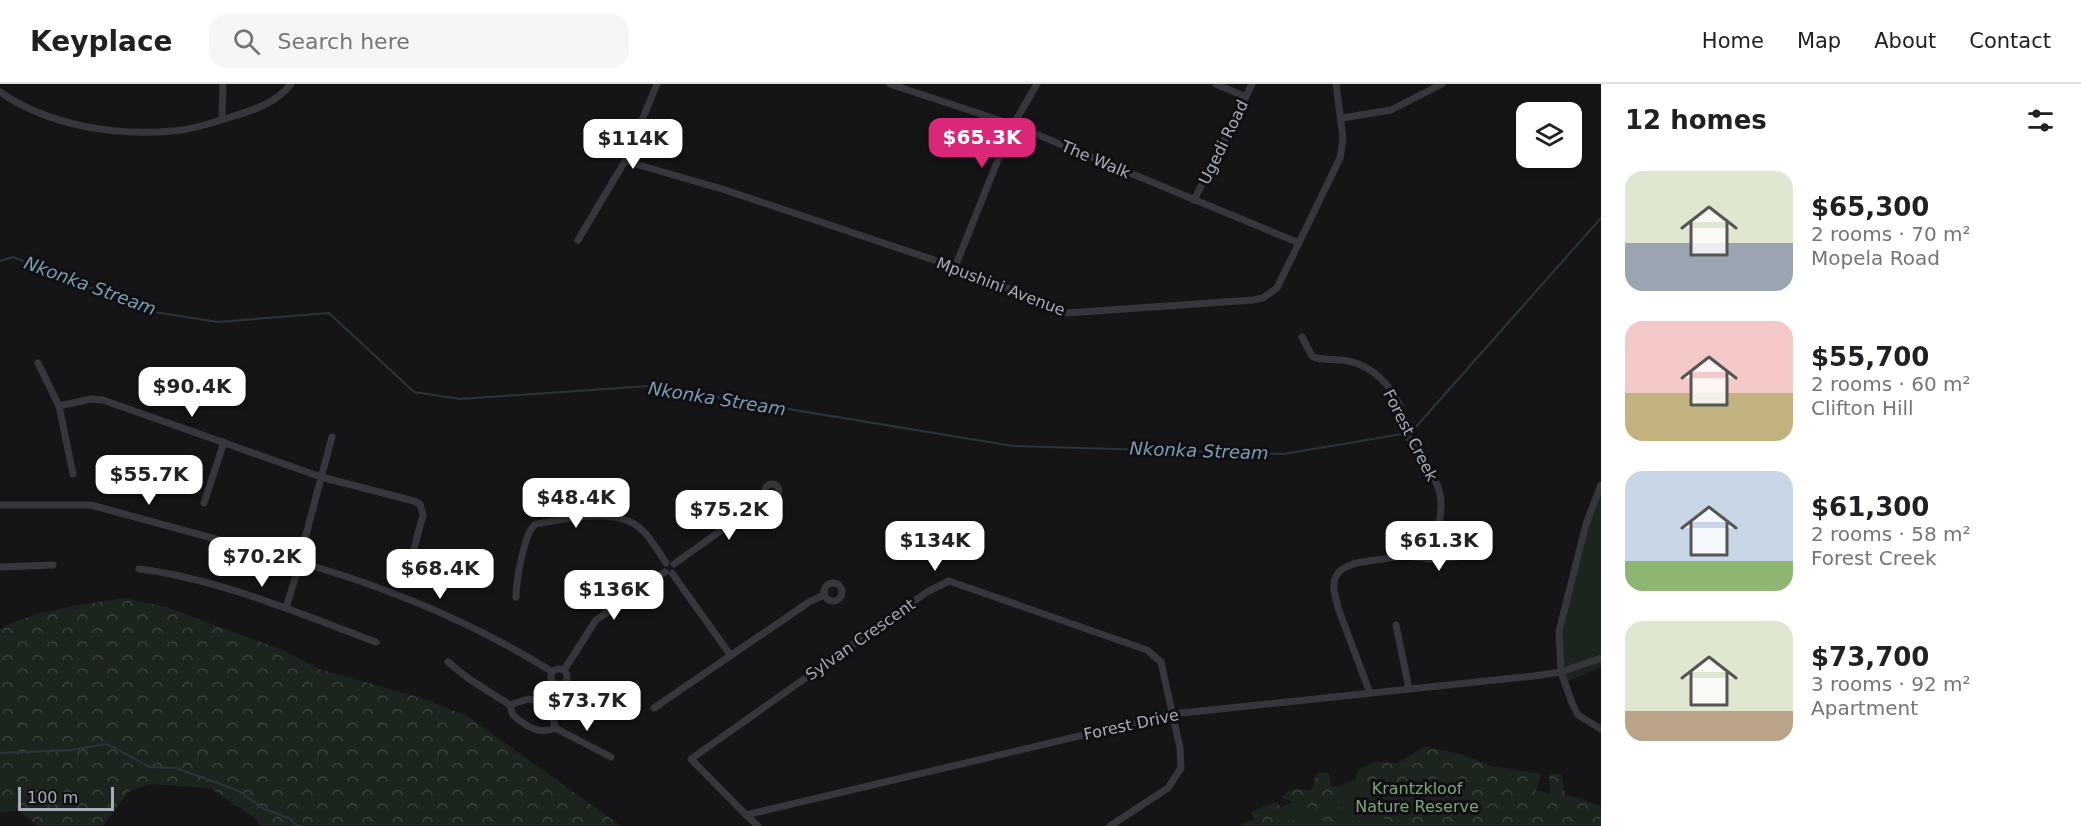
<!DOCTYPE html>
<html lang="en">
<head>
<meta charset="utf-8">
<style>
  body { margin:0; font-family:"DejaVu Sans",sans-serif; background:#f6f6f6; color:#202124; height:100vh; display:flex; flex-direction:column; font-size:22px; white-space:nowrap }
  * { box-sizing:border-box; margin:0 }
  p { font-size:20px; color:#757577 }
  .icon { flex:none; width:33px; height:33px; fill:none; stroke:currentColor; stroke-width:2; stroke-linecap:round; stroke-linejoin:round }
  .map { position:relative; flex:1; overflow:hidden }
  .details { display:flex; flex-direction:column; background:#fff; width:480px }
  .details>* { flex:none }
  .controls { position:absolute; left:1516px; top:18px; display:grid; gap:12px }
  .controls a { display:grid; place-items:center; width:66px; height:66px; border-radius:12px; background:#fff; box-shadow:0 3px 9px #0003; font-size:30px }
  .scale { position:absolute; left:18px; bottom:15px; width:96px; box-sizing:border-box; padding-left:6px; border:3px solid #a6acb8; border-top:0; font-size:16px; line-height:21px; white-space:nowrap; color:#a6acb8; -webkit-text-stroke:4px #101012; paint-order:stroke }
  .price { position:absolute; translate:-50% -51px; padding:0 14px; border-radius:12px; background:#fff; color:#222; font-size:20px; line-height:39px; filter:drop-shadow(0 2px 3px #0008) }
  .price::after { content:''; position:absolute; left:50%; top:36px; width:18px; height:14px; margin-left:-9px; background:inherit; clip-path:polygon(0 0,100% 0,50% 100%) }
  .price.on { background:#db2777; color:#fff }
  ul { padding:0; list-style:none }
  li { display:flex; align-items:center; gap:18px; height:150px; padding:0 24px }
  li span { display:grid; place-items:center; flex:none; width:168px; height:120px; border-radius:18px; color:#555 }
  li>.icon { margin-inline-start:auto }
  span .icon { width:72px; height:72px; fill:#fffc; stroke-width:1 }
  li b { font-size:26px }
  h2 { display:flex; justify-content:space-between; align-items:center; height:72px; padding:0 24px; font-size:26px }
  header { display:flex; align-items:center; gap:36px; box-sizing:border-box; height:84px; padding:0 30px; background:#fff; border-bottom:2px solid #e0e0e0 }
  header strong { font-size:28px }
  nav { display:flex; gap:33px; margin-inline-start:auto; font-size:21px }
  .search { width:420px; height:54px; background:#f6f6f6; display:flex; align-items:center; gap:15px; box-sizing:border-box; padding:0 21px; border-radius:18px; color:#757577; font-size:22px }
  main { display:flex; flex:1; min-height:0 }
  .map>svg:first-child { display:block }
  .green { fill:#1c251d }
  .forest { fill:url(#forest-crowns) }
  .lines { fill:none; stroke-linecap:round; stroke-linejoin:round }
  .stream { stroke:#2a353b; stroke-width:2 }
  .street { stroke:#35373c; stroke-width:7 }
  .labels { text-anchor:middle; stroke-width:6; stroke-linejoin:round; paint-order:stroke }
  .street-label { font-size:16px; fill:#a6acb8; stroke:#101012 }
  .park-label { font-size:16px; fill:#7ca47c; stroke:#101012 }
  .water-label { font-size:18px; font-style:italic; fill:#7b9db5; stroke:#101012 }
</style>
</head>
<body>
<header>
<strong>Keyplace</strong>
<div class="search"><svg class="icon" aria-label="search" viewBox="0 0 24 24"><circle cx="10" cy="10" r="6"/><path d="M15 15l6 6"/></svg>Search here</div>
<nav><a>Home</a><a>Map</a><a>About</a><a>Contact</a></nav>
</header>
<main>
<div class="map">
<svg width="1601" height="742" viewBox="0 0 1601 742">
  <defs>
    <pattern id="forest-crowns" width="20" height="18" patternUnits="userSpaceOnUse" patternTransform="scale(1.5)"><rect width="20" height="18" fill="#1c251d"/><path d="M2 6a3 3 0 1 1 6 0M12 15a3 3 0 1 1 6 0" fill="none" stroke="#3a423c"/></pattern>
  </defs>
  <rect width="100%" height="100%" fill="#151517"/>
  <!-- green -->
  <g class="green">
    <polygon points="1601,403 1601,583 1566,598 1560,539 1594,418"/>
    <polygon points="1402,682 1509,697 1601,727 1601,742 1238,742 1308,711"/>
  </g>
  <!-- forest -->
  <g class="forest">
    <path d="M124,514l42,9 116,43 37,19 99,28 49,19 154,110h-361l-5,-8 -45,-30 -61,-4 -21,8 -25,34h-68l1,-2 -18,-14 -18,3v-184c36,-19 84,-25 124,-31z"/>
    <polygon points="1425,662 1462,671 1492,682 1541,690 1531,722 1539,727 1551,720 1549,690 1562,690 1565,710 1601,722 1601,742 1387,742 1386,736 1363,716 1367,705 1355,694 1358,686 1374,678 1398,679"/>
    <polygon points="1317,689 1329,689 1335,720 1358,742 1328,742 1314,726 1281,713 1293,705 1311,706"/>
    <polygon points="1276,718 1298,742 1256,742 1251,728"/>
  </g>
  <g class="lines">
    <!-- stream -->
    <g class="stream">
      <polyline points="0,177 13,173 148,227 218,238 329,229 414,308 460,315 649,302 1013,362 1284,370 1402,350"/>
      <polyline points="1414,345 1601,134"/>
      <polyline points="0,669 72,666 107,660 150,683 176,684 237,706 264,725 289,734 298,742"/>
    </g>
    <!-- street -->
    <g class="street">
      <polyline points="890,0 1014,41 1299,159"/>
      <polyline points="1216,0 1246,13"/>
      <path d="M0,8c49,34 115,44 173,39 20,-1 40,-9 58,-14 23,-7 45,-14 60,-33"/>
      <polyline points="1342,34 1391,26 1442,0"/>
      <polyline points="222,35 223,0"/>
      <polyline points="625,77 722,105 955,183 1067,229 1253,216 1263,214 1277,204 1340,74 1343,54 1336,0"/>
      <polyline points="1194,116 1252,0"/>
      <polyline points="578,156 625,77 657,0"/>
      <polyline points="955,183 1010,46 1037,0"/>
      <path d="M1302,253l10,19 4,2c11,2 21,1 32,3 26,5 46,27 54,51 4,8 4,18 7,26 8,23 32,39 32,65 1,78 -88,42 -105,73 -5,10 0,22 2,32l32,85"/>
      <polyline points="38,279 59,322 73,390"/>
      <polyline points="59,322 91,315 103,316 321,393 414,417 420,420 423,431 409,483"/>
      <circle cx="772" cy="407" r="7"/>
      <polyline points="1601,401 1586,440 1559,547 1561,588 1572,619 1578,631 1601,645"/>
      <polyline points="204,419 224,358"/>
      <polyline points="0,421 91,421 290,475"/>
      <polyline points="301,469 332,353"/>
      <circle cx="300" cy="479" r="10"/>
      <polyline points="1409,472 1435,476 1470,471"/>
      <polyline points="674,480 768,413"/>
      <path d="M309,481c86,25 168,60 244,107"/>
      <polyline points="0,483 53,481"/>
      <path d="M139,485c80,10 162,45 237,73"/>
      <polyline points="672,489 731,572"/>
      <circle cx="833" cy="508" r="9"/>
      <path d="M516,513c0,-15 8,-66 20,-73 29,-5 80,-18 105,5 10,9 18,23 25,34"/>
      <polyline points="286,524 297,488"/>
      <polyline points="1396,541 1409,605"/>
      <path d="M448,578l21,17 41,26 3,10c11,10 27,21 42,13l56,29"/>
      <circle cx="559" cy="593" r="8"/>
      <polyline points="564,586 596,536 665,488"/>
      <polyline points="542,618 554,599"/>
      <polyline points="510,621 528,615 542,618 553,633 555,644"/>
      <polyline points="654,624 809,518 824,511"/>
      <polyline points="746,731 758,742"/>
      <polyline points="1110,742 1168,704 1181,684 1180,664 1161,578 1147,566 949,497 927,508 691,675 746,731 1172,630 1534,592 1561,588 1601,574"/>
    </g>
  </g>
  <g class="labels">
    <!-- street labels -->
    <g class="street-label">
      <text transform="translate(1223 58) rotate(-64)" y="6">Ugedi Road</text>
      <text transform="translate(1096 75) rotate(23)" y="6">The Walk</text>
      <text transform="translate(1001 202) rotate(21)" y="6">Mpushini Avenue</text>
      <text transform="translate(1411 351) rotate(63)" y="6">Forest Creek</text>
      <text transform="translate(860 555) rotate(-35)" y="6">Sylvan Crescent</text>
      <text transform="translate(1131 640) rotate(-12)" y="6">Forest Drive</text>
    </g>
    <!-- park labels -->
    <g class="park-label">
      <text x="1417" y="710">Krantzkloof<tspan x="1417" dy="18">Nature Reserve</tspan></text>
    </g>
    <!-- water labels -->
    <g class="water-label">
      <text transform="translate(90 202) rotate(20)" y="6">Nkonka Stream</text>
      <text transform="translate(717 315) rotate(9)" y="6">Nkonka Stream</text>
      <text transform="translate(1199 367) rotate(2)" y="6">Nkonka Stream</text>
    </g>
  </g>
</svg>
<div class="controls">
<a><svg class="icon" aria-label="layers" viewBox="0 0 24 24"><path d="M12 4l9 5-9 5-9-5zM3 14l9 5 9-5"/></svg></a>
</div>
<div class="scale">100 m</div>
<b class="price on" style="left:982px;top:85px">$65.3K</b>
<b class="price" style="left:633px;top:86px">$114K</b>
<b class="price" style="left:192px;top:334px">$90.4K</b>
<b class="price" style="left:149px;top:422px">$55.7K</b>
<b class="price" style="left:576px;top:445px">$48.4K</b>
<b class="price" style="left:729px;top:457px">$75.2K</b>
<b class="price" style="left:935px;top:488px">$134K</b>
<b class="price" style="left:1439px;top:488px">$61.3K</b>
<b class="price" style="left:262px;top:504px">$70.2K</b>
<b class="price" style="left:440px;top:516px">$68.4K</b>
<b class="price" style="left:614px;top:537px">$136K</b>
<b class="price" style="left:587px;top:648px">$73.7K</b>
</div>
<section class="details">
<h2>12 homes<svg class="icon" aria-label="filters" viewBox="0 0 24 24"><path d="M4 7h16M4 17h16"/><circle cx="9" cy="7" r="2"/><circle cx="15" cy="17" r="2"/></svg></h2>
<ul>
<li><span style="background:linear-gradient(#dfe7d0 60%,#9aa5b1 0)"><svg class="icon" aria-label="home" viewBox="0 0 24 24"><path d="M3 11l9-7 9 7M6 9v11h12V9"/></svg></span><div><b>$65,300</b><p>2 rooms · 70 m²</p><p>Mopela Road</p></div></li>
<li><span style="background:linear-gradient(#f6c9c9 60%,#c2b280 0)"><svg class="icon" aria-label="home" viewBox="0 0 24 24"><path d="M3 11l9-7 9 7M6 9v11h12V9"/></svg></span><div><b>$55,700</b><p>2 rooms · 60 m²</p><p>Clifton Hill</p></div></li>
<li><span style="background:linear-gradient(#c9d6e8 75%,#8fb573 0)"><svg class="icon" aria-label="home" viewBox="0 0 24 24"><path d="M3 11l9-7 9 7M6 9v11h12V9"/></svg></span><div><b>$61,300</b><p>2 rooms · 58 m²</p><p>Forest Creek</p></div></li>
<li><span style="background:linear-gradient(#dfe7d0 75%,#b9a48a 0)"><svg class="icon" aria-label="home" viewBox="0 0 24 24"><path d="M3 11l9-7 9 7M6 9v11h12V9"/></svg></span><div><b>$73,700</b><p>3 rooms · 92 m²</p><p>Apartment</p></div></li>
</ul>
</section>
</main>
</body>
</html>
